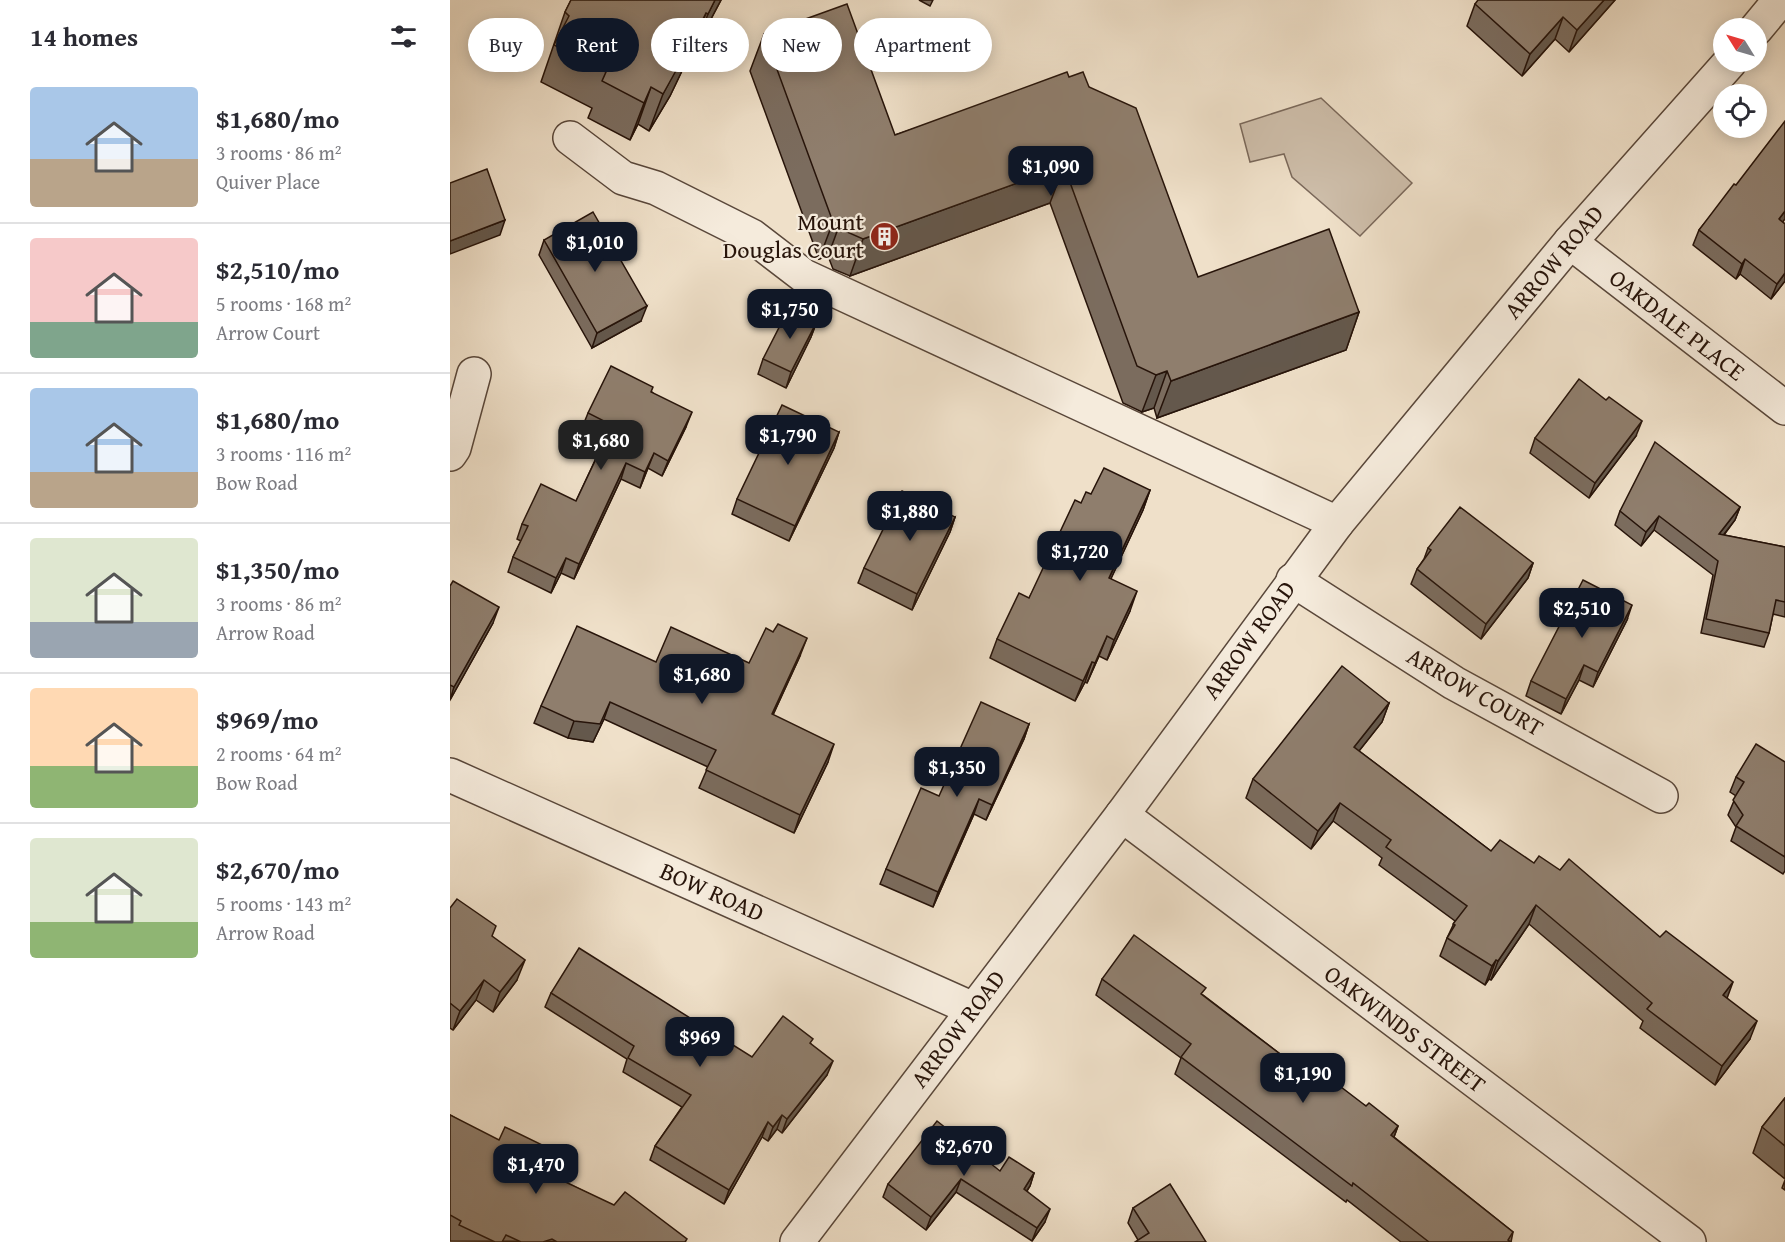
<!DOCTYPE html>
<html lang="en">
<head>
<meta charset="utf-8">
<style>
  body { margin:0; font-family:"Gentium Book Plus",serif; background:#f7f7f7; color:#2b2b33; height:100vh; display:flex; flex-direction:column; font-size:22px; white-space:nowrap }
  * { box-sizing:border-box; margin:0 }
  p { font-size:20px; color:#7c7c81 }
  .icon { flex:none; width:33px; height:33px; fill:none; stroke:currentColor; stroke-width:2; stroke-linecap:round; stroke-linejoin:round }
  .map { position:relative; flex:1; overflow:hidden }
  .sheet { display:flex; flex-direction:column; background:#fff; width:450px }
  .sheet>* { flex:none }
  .banner { position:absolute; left:18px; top:18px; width:570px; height:54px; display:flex; gap:12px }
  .needle { width:39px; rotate:307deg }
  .fabs { position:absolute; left:1263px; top:18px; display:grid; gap:12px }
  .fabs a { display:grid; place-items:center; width:54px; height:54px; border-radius:50%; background:#fff; box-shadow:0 3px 15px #0003; font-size:30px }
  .price { position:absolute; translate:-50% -51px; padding:0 14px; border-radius:12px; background:#111827; color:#fff; font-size:20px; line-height:39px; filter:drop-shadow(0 2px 3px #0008) }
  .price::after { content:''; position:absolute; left:50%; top:36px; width:18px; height:14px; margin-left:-9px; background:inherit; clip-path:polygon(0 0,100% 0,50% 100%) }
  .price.current { background:#222; color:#fff }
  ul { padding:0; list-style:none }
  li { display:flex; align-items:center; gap:18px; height:150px; padding:0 30px }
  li+li { border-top:2px solid #e1e1e2 }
  li span { display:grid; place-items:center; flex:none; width:168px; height:120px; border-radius:6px; color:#555 }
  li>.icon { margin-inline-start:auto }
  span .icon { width:72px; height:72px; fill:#fffc; stroke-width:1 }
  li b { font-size:26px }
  h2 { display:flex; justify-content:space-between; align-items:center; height:72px; padding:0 30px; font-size:26px }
  .pill { padding:0 21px; border-radius:27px; background:#fff; box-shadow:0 3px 15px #0003; font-size:21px; line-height:54px }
  .pill.current { background:#111827; color:#fff }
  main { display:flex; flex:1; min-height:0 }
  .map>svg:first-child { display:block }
  .green { fill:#cdbda9; stroke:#7a685a; stroke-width:1.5 }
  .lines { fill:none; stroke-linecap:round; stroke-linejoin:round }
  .minor-casing { stroke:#59473a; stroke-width:36 }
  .minor { stroke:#f5ebdc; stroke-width:33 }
  .wall { fill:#7b6c5e; stroke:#27140a; stroke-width:1.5 }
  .shaded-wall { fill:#64584c; stroke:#27140a; stroke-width:1.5 }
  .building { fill:#8f7e6d; stroke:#27140a; stroke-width:1.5 }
  .labels { text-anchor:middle; stroke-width:4.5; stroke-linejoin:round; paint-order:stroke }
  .poi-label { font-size:24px; fill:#27140a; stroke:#f5ebdc; text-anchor:end }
  .street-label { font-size:24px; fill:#27140a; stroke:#f5ebdc }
</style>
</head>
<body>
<main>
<section class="sheet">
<h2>14 homes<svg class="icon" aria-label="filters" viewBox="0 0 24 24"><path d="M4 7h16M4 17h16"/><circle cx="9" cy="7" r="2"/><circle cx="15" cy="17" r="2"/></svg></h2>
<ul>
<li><span style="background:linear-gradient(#a9c7e8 60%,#b9a48a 0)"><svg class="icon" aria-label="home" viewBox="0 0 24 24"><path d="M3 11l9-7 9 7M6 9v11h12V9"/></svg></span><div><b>$1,680/mo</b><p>3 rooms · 86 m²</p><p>Quiver Place</p></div></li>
<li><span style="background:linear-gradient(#f6c9c9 70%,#7fa58c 0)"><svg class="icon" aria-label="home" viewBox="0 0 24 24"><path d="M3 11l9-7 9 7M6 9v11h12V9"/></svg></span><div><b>$2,510/mo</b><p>5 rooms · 168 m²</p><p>Arrow Court</p></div></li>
<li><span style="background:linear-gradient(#a9c7e8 70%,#b9a48a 0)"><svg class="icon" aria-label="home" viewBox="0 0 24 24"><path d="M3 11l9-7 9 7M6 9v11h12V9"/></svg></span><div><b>$1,680/mo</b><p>3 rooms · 116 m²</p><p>Bow Road</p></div></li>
<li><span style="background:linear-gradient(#dfe7d0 70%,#9aa5b1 0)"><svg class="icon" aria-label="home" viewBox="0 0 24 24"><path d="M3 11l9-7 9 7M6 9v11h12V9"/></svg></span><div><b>$1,350/mo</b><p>3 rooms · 86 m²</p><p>Arrow Road</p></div></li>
<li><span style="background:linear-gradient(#ffd9b3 65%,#8fb573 0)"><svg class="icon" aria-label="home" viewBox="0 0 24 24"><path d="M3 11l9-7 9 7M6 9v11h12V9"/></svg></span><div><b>$969/mo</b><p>2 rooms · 64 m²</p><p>Bow Road</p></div></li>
<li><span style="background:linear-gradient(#dfe7d0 70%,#8fb573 0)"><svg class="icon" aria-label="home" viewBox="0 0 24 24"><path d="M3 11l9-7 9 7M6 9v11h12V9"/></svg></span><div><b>$2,670/mo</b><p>5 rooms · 143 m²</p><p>Arrow Road</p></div></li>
</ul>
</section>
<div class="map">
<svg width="1335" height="1242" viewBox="0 0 1335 1242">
  <rect width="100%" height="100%" fill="#efe0c9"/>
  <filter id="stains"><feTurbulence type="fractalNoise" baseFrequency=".00333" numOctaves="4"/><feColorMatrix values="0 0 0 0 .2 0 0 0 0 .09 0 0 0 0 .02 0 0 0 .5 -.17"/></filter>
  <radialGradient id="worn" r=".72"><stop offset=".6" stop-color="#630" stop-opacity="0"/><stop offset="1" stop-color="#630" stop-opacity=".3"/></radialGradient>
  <!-- green -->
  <polygon class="green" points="871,98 962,183 910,236 842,177 834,154 800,162 790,124"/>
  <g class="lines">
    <defs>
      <g id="minor">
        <polyline points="1306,29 1330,0"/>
        <polyline points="120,138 173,178 206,188 302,236 354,276 887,523"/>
        <polyline points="1120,242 1335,408"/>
        <polyline points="0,454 4,448 24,374"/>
        <polyline points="843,580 1004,683 1211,796"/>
        <polyline points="0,775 523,1009"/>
        <polyline points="672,815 1239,1242"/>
        <polyline points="347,1242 672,815 887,523 1120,242 1280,62"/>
      </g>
    </defs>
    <!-- minor casing -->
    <use href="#minor" class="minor-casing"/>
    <!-- minor -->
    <use href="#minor" class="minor"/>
  </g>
  <!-- wall -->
  <g class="wall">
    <polygon points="121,0 271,0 244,51 242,50 220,96 199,131 188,124 180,140 138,118 142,108 91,82 115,12"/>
    <polygon points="469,0 483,0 480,6"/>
    <polygon points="1165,0 1119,52 1105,39 1072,76 1017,26 1025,4"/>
    <polygon points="314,34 445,135 619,77 639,87 748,277 909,312 896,350 707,418 704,408 692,412 673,403 600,203 400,276 383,269 378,256 369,259 300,71"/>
    <polygon points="1286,185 1335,224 1335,281 1321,299 1290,274 1286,279 1243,245 1249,230"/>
    <polygon points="94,240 191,321 142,348 89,255"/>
    <polygon points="367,321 361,337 336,388 308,374 313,359"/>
    <polygon points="202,392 236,427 212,476 198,468 190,488 171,479 124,579 111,573 101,593 58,572 63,557 71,541 67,539 72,524 126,501 155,439 132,428 138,413"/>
    <polygon points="389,432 384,448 339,541 282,514 287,499"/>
    <polygon points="1186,436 1139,498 1080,453 1085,438"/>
    <polygon points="700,490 693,510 661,578 680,611 657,660 649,656 637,683 635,682 625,701 540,658 547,639 579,598 631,503 641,494"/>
    <polygon points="1290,507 1285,520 1274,535 1335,547 1335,617 1323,614 1319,633 1314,647 1251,633 1263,575 1204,530 1191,546 1165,525 1170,511"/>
    <polygon points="505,517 500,532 462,610 408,583 414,568"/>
    <polygon points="978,548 1083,563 1078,578 1031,639 961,584 967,569 974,559"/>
    <polygon points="0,586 43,623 0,700"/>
    <polygon points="1177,620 1143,687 1129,680 1111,714 1076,696 1081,681"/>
    <polygon points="350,656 323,715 378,762 344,833 249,788 258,767 154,719 143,742 118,738 84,723 91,706 206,662 299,663"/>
    <polygon points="939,703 932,722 909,751 1041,851 1277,998 1300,1039 1265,1085 1190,1028 1193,1021 1079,924 1041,980 1039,979 1035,985 990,956 997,938 1005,921 929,865 932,858 883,821 861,849 796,798 803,779"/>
    <polygon points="579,724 574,739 536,820 524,814 483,907 430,884 436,869 489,796"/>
    <polygon points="1335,762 1335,871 1333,874 1281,841 1286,827 1278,815 1286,796 1280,792 1286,777"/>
    <polygon points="0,908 42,936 67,980 43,1012 26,1000 3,1030 0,1028"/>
    <polygon points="652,979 753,995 863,1079 916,1106 948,1126 944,1137 1063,1232 1061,1242 951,1242 897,1200 896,1202 725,1074 731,1058 646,995"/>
    <polygon points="101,993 302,1057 361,1044 377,1075 332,1133 327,1129 318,1141 312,1137 274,1204 200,1160 205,1146 232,1107 173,1072 177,1059 95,1007"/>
    <polygon points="1335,1098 1335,1179 1303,1153 1312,1127"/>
    <polygon points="0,1115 113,1181 236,1242 0,1241"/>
    <polygon points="550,1171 584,1173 580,1186 577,1191 595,1222 582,1241 506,1192 476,1230 433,1197 438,1184"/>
    <polygon points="1335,1180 1335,1190 1332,1188"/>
    <polygon points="683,1208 756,1242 688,1240 678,1223"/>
  </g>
  <!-- shaded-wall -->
  <g class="shaded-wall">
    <polygon points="265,0 271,0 244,51 258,14"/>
    <polygon points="1154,0 1165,0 1119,52 1127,30"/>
    <polygon points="256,13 242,50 220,96 199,131 213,94"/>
    <polygon points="1113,17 1105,39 1072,76 1080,54"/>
    <polygon points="201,87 188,124 180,140 194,103"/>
    <polygon points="614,166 600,203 400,276 413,239"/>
    <polygon points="1335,211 1335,219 1323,234 1329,219"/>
    <polygon points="392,218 378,256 369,259 383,222"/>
    <polygon points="55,220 50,235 0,254 0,241"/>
    <polygon points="1295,259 1290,274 1286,279 1292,264"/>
    <polygon points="1335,273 1335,281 1321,299 1327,284"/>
    <polygon points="197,306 191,321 142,348 147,333"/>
    <polygon points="909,312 896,350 707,418 721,381"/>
    <polygon points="367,321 361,337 336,388 341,372"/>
    <polygon points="717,371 704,408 692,412 706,375"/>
    <polygon points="242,412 236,427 212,476 218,461"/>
    <polygon points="1192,421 1186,436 1139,498 1145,483"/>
    <polygon points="389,432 384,448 339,541 345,526"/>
    <polygon points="204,453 190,488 195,472"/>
    <polygon points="176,463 171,479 124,579 129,564"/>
    <polygon points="700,490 693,510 652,598 659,578"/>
    <polygon points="1290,507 1285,520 1264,547 1269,534"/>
    <polygon points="1209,516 1204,530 1191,546 1196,532"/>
    <polygon points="505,517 500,532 462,610 467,594"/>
    <polygon points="116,558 111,573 101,593 106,578"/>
    <polygon points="1083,563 1078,578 1031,639 1036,624"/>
    <polygon points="687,591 680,611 657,660 664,640"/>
    <polygon points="1182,605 1177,620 1143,687 1148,672"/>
    <polygon points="49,607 43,623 0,700 4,687"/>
    <polygon points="657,636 649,656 637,683 645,663"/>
    <polygon points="357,638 350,656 315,732 322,714"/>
    <polygon points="642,662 635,682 625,701 633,681"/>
    <polygon points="1134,665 1129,680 1111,714 1116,699"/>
    <polygon points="160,702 154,719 143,742 118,738 124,721"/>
    <polygon points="939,703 932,722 897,766 904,747"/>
    <polygon points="579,724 574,739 536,820 542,805"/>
    <polygon points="384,744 378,762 344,833 350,815"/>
    <polygon points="529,799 524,814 483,907 488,892"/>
    <polygon points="890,803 883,821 861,849 868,831"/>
    <polygon points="1086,905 1079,924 1041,980 1048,961"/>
    <polygon points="75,960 67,980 43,1012 50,992"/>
    <polygon points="1046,960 1039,979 1035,985 1042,966"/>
    <polygon points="34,980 26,1000 3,1030 10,1011"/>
    <polygon points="1283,982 1276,1001 1273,995"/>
    <polygon points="1307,1021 1300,1039 1265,1085 1272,1066"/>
    <polygon points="383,1061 377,1075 332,1133 337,1119"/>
    <polygon points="332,1115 327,1129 318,1141 323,1127"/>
    <polygon points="318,1122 312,1137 274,1204 279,1190"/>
    <polygon points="948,1126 942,1142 941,1135"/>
    <polygon points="121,1159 113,1181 111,1180"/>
    <polygon points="584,1173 580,1186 569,1202 574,1189"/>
    <polygon points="511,1179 506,1192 476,1230 481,1217"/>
    <polygon points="600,1209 595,1222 582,1241 587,1228"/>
  </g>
  <!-- building -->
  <g class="building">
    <polygon points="121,0 265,0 258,14 256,13 233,58 213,94 201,87 194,103 152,81 156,72 104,45 119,16 115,12"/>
    <polygon points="1028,0 1154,0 1127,30 1113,17 1080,54 1025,4"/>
    <polygon points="397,4 445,135 617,72 619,77 633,72 639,87 686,108 748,277 879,229 909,312 721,381 717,371 706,375 687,366 614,166 413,239 397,232 392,218 383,222 314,34"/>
    <polygon points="1335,121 1335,211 1329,219 1335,224 1335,273 1327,284 1295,259 1292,264 1249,230 1284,184 1286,185"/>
    <polygon points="37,169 55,220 0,241 0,183"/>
    <polygon points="143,212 197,306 147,333 94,240"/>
    <polygon points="339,308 367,321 341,372 313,359"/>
    <polygon points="161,366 203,387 201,392 242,412 218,461 204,453 195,472 176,463 129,564 116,558 106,578 63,557 78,526 72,524 91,484 126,501 162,425 138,413"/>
    <polygon points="1129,379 1156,400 1159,397 1192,421 1145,483 1085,438"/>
    <polygon points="332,405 389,432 345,526 287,499"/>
    <polygon points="1205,442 1290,507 1269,534 1335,547 1335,602 1326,600 1319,633 1256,619 1268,561 1209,516 1196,532 1170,511"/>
    <polygon points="654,468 700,490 659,578 687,591 664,640 657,636 645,663 642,662 633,681 547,639 569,593 579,598 625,500 631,503 636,492 641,494"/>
    <polygon points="452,491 505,517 467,594 414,568"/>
    <polygon points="1010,507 1083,563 1036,624 967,569 981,550 978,548"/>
    <polygon points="1133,580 1182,605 1148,672 1134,665 1116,699 1081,681"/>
    <polygon points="3,581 49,607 4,687 0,685 0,586"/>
    <polygon points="328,624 357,638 322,714 384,744 350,815 256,770 266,750 160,702 150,724 124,721 91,706 127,626 206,662 221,627 299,663 316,628 323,632"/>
    <polygon points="892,666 939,703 904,747 1041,851 1050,840 1084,863 1089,856 1110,870 1119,859 1210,937 1216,931 1283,982 1273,995 1307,1021 1272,1066 1197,1009 1202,1003 1086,905 1048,961 1046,960 1042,966 997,938 1005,925 1003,924 1017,906 936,847 941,840 890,803 868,831 803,779"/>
    <polygon points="531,702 579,724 542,805 529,799 488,892 436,869 471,788 489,796"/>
    <polygon points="1306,744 1335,762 1335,857 1286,826 1293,815 1283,800 1294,782 1286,777"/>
    <polygon points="7,899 46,926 42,936 75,960 50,992 34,980 10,1011 0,1003 0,908"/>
    <polygon points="684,935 756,988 751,994 863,1079 870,1071 916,1106 919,1103 948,1126 941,1135 1063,1232 1058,1240 1061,1242 979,1242 903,1183 902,1186 731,1057 741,1044 652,979"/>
    <polygon points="129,948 302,1057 333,1016 363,1039 360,1043 383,1061 337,1119 332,1115 323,1127 318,1122 279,1190 205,1146 241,1095 178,1058 184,1046 101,993"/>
    <polygon points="1335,1098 1335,1146 1312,1127"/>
    <polygon points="0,1115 49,1140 55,1127 121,1159 111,1180 164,1205 175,1192 237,1239 235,1242 107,1242 102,1239 93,1242 71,1242 56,1235 52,1242 45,1242 9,1225 11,1221 0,1215"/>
    <polygon points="487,1121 550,1171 559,1157 584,1173 574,1189 600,1209 587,1228 511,1179 481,1217 438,1184"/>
    <polygon points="720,1184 756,1242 685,1242 699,1233 683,1208"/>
  </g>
  <!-- icons -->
  <defs>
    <symbol id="building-disc" viewBox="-11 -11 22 22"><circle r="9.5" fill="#8f2418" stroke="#f5ebdc"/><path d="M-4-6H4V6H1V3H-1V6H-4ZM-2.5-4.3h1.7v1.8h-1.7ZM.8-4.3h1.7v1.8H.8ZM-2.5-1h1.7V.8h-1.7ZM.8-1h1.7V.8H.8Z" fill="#fff"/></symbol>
  </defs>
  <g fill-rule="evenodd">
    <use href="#building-disc" x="418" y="220" width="33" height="33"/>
  </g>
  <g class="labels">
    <!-- poi labels -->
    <g class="poi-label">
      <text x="414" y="230">Mount<tspan x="414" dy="28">Douglas Court</tspan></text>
    </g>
    <!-- street labels -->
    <g class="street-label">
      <text transform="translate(1104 262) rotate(-50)" y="8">ARROW ROAD</text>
      <text transform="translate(1227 325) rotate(38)" y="8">OAKDALE PLACE</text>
      <text transform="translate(799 640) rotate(-54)" y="8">ARROW ROAD</text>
      <text transform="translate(1025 692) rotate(30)" y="8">ARROW COURT</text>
      <text transform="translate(262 892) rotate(24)" y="8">BOW ROAD</text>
      <text transform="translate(508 1029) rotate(-53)" y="8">ARROW ROAD</text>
      <text transform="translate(955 1029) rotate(37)" y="8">OAKWINDS STREET</text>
    </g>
  </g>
  <rect width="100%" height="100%" filter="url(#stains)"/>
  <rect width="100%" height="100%" fill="url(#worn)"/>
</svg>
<div class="fabs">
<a><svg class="needle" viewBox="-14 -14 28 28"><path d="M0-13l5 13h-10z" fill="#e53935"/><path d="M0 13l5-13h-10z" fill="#7c7c81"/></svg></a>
<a><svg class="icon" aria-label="locate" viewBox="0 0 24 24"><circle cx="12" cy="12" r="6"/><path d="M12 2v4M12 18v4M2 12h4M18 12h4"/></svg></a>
</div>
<b class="price" style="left:601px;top:197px">$1,090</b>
<b class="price" style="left:145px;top:273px">$1,010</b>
<b class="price" style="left:340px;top:340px">$1,750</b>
<b class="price" style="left:338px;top:466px">$1,790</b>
<b class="price current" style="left:151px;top:471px">$1,680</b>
<b class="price" style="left:460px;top:542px">$1,880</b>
<b class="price" style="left:630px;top:582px">$1,720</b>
<b class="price" style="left:1132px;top:639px">$2,510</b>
<b class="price" style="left:252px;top:705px">$1,680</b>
<b class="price" style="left:507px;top:798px">$1,350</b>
<b class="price" style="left:250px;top:1068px">$969</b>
<b class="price" style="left:853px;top:1104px">$1,190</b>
<b class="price" style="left:514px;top:1177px">$2,670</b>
<b class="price" style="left:86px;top:1195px">$1,470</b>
<div class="banner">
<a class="pill">Buy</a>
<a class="pill current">Rent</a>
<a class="pill">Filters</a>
<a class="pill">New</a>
<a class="pill">Apartment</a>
</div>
</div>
</main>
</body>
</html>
